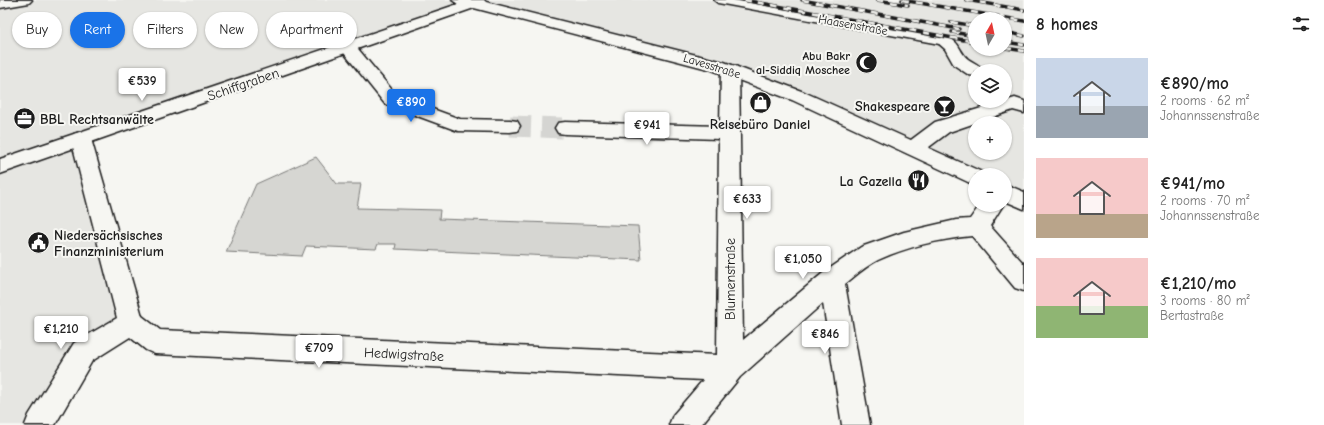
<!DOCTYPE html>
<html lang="en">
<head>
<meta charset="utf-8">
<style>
  body { margin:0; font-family:"Comic Neue",sans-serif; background:#f6f6f6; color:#222; height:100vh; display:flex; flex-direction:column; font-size:15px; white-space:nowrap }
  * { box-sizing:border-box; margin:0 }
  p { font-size:13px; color:#767676 }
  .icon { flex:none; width:22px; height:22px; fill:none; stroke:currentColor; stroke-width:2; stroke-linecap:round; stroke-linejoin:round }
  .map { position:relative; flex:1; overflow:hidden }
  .sheet { display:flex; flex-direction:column; background:#fff; width:300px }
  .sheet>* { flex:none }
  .guide { position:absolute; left:12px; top:12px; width:380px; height:36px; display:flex; gap:8px }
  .needle { width:26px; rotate:9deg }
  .tools { position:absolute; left:968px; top:12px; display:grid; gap:8px }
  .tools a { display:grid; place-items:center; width:44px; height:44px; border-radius:50%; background:#fff; box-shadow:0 1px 3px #0004; font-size:20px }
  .price { position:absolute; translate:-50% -34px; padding:0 9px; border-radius:4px; background:#fff; color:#222; font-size:13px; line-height:26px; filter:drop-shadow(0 1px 2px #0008) }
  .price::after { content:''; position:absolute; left:50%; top:24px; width:12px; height:9px; margin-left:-6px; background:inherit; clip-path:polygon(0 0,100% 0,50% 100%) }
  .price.active { background:#1a73e8; color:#fff }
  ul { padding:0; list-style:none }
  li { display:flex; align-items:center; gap:12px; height:100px; padding:0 12px }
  li span { display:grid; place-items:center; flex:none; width:112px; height:80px; border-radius:0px; color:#555 }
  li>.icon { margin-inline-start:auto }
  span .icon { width:48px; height:48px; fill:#fffc; stroke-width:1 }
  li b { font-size:17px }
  h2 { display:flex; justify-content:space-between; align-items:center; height:48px; padding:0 12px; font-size:17px }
  .pill { padding:0 14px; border-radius:18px; background:#fff; box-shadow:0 1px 3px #0004; font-size:14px; line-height:36px }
  .pill.active { background:#1a73e8; color:#fff }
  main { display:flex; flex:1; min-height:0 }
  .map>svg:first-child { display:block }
  .built { fill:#e6e6e2; fill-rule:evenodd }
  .green { fill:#d6d6d2; stroke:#797977 }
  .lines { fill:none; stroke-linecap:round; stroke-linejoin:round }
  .street-tunnel { stroke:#d5d5d2; stroke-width:21; stroke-dasharray:21 10; stroke-linecap:butt }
  .lane-casing { stroke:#1c1c1c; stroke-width:3 }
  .street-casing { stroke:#1c1c1c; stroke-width:3 }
  .secondary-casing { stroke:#1c1c1c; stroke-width:3 }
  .lane { fill:#f6f6f2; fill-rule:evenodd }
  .street { fill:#f6f6f2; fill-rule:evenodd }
  .secondary { fill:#f6f6f2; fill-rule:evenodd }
  .rail-casing { stroke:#1c1c1c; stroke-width:3.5 }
  .rail { stroke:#f6f6f2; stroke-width:2.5; stroke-dasharray:7; stroke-linecap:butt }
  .labels { text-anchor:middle; stroke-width:4; stroke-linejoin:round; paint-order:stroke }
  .far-street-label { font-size:12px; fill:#1c1c1c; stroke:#f6f6f2 }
  .far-poi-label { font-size:12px; font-weight:bold; fill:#1c1c1c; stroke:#f6f6f2; text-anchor:end }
  .street-label { font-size:14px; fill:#1c1c1c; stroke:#f6f6f2 }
  .poi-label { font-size:14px; font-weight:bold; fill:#1c1c1c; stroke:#f6f6f2; text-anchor:end }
</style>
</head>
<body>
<main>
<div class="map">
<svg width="1024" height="425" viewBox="0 0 1024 425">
  <rect width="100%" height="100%" fill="#f6f6f2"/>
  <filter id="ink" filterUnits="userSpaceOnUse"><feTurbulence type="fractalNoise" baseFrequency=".025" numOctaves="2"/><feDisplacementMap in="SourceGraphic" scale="8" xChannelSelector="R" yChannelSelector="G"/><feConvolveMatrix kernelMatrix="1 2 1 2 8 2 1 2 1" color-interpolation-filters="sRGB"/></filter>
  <g filter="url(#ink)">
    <!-- built -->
    <g class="built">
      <polygon points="0,0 459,0 471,4 0,167"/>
      <path d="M485,0h539v199l-19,-9v-15h-30l-257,-110zM975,19h30v30h-30zM975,71h30v30h-30zM975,123h30v30h-30z"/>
      <polygon points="84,144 131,323 83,352 39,425 0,425 0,174"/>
    </g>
    <!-- green -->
    <polygon class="green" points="316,157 337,184 361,184 357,208 440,210 439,219 638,226 641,260 395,249 396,244 378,244 376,249 306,246 302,256 226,252 256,184"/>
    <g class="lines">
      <!-- street-tunnel -->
      <polyline class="street-tunnel" points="510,126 565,128"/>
      <defs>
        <polygon id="lane" points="714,0 733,0 945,39 950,42 945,45 718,3"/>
        <g id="street">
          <polygon points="0,0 32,0 29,3 0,8"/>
          <path d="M945,37c16,4 13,14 23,22 6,4 12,6 16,12h-9v5l-6,-1 -15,-10 -9,-16 -8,-7 2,-3z"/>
          <polygon points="348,43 354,44 397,96 460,119 510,120 517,121 520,126 517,131 510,132 458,131 385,104 340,48 342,44"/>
          <path d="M730,65l6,1 3,4 4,270 80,-67 38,-26 43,-15 52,-12 14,-1 10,-14h23l-13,21 34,38v27l-9,-3 -43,-52c-31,3 -66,11 -94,24 -12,6 -23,16 -33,24l25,141h-28l-19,-122 -83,74 -39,48h-32l4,-10 30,-35 -548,-26 -9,-4 -16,-13 -38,24 -37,64h-30l4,-10 45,-72 43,-25 -46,-179 3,-5 7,-2 7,2 3,5 51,177 18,14 557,25 2,-216 -154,-5 -7,-1 -3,-5 3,-5 7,-1 155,4 1,-56 3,-4z"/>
          <polygon points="1015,98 1024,101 1024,113 1013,110 949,132 921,153 914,155 907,153 904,148 907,143 935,122"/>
        </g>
        <g id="secondary">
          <polygon points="452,0 484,0 486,2 724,62 804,92 982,172 984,175 975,175 975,185 968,182 792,100 712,70 474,8 0,174 0,159 458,4"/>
          <polygon points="1005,184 1024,192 1024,209 1005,201"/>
        </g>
      </defs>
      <!-- lane casing -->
      <use href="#lane" class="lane-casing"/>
      <!-- street casing -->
      <use href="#street" class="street-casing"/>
      <!-- secondary casing -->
      <use href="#secondary" class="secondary-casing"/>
      <!-- lane -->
      <use href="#lane" class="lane"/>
      <!-- street -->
      <use href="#street" class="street"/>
      <!-- secondary -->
      <use href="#secondary" class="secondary"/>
      <defs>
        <g id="rail">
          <polyline points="744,0 975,42"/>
          <polyline points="802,0 959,29"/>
          <polyline points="877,0 908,5"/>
          <polyline points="902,0 1024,21"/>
          <polyline points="966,0 1024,10"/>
          <polyline points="951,22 975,26"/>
          <polyline points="952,32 975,36"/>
          <polyline points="1005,32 1024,36"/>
          <polyline points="1005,42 1024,45"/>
          <polyline points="1005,48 1024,51"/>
        </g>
      </defs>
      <!-- rail casing -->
      <use href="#rail" class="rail-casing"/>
      <!-- rail -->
      <use href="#rail" class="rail"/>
    </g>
  </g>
  <!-- icons -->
  <defs>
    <symbol id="mosque-disc" viewBox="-11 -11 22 22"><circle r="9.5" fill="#1c1c1c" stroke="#f6f6f2"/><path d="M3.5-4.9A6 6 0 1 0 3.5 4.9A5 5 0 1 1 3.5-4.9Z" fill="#fff"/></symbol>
    <symbol id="shop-disc" viewBox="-11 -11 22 22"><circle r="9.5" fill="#1c1c1c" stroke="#f6f6f2"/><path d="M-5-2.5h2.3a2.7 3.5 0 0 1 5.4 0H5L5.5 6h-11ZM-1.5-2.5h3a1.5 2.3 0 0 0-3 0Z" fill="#fff"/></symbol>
    <symbol id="bar-disc" viewBox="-11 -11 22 22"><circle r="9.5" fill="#1c1c1c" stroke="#f6f6f2"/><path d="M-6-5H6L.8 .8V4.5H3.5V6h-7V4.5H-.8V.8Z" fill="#fff"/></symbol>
    <symbol id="office-disc" viewBox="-11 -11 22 22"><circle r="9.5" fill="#1c1c1c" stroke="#f6f6f2"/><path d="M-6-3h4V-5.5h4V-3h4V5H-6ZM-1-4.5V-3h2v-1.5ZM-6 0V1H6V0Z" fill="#fff"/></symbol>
    <symbol id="restaurant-disc" viewBox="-11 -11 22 22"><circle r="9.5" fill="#1c1c1c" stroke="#f6f6f2"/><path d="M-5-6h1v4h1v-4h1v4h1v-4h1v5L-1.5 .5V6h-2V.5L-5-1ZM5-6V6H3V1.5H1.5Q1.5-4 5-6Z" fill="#fff"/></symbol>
    <symbol id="civic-disc" viewBox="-11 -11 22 22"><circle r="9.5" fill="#1c1c1c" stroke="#f6f6f2"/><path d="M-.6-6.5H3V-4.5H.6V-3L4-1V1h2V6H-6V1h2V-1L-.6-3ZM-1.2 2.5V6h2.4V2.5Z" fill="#fff"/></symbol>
  </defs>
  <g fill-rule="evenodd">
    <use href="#mosque-disc" x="854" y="50" width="25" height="25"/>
    <use href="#shop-disc" x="748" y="90" width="25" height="25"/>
    <use href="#bar-disc" x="932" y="94" width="25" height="25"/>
    <use href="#office-disc" x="12" y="106" width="25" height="25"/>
    <use href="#restaurant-disc" x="906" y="168" width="25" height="25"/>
    <use href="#civic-disc" x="26" y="230" width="25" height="25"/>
  </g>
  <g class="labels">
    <!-- far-street labels -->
    <g class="far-street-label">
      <text transform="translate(853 25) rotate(10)" y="4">Haasenstraße</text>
      <text transform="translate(712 66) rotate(17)" y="4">Lavesstraße</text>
    </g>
    <!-- far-poi labels -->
    <g class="far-poi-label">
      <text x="850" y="60">Abu Bakr<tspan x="850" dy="14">al-Siddiq Moschee</tspan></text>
    </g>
    <!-- street labels -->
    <g class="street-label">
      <text transform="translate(243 84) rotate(-19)" y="5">Schiffgraben</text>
      <text transform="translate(730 279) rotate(-90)" y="5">Blumenstraße</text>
      <text transform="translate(404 354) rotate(3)" y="5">Hedwigstraße</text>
    </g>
    <!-- poi labels -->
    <g class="poi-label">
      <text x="930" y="111">Shakespeare</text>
      <text x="40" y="124" text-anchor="start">BBL Rechtsanwälte</text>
      <text x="760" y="129" text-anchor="middle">Reisebüro Daniel</text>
      <text x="902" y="186">La Gazella</text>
      <text x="54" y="240" text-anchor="start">Niedersächsisches<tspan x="54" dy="16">Finanzministerium</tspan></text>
    </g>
  </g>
</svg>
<div class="tools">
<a><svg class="needle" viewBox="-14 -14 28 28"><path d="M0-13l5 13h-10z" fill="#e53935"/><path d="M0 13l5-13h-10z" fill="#767676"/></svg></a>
<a><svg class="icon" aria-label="layers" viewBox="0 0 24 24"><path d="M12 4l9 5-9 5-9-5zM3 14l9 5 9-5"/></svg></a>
<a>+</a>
<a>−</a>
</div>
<b class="price" style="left:142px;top:102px">€539</b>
<b class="price active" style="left:411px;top:123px">€890</b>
<b class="price" style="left:647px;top:146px">€941</b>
<b class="price" style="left:747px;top:220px">€633</b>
<b class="price" style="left:803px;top:280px">€1,050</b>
<b class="price" style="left:61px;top:350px">€1,210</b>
<b class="price" style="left:825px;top:355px">€846</b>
<b class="price" style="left:319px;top:369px">€709</b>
<div class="guide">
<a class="pill">Buy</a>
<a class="pill active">Rent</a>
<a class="pill">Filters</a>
<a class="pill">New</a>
<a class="pill">Apartment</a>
</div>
</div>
<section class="sheet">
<h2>8 homes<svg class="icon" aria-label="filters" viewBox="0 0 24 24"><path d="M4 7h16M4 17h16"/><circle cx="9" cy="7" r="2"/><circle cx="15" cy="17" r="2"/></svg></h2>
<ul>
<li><span style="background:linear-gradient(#c9d6e8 60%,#9aa5b1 0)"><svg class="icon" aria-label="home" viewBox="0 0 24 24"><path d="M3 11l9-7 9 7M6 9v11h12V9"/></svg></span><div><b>€890/mo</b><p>2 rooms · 62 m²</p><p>Johannssenstraße</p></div></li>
<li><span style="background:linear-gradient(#f6c9c9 70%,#b9a48a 0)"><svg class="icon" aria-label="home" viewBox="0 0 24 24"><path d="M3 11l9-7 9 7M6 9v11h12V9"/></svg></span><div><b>€941/mo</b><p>2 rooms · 70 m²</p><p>Johannssenstraße</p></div></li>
<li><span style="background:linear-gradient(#f6c9c9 60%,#8fb573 0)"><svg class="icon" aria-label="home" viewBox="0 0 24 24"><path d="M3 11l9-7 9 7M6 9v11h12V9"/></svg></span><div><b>€1,210/mo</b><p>3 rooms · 80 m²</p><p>Bertastraße</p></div></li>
</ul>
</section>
</main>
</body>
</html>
